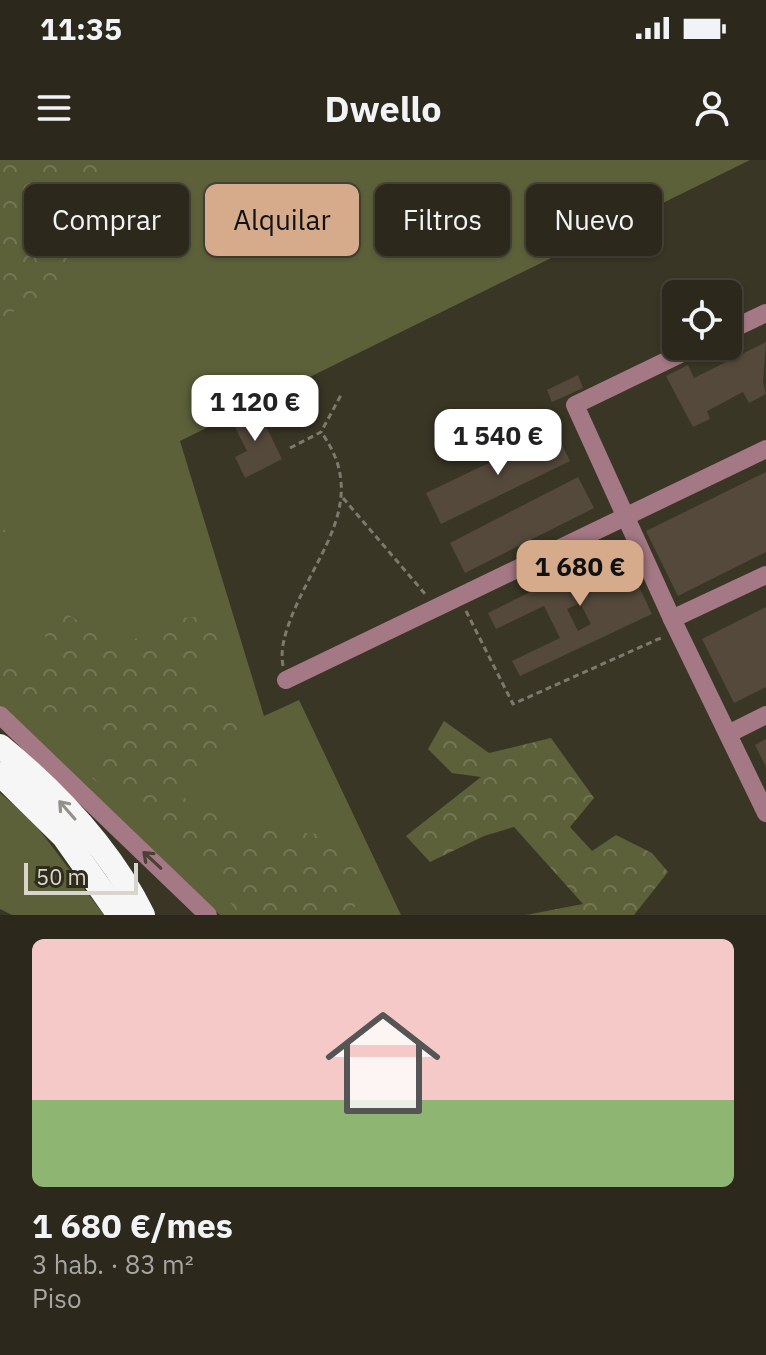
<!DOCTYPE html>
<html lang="es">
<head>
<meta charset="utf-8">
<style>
  body { margin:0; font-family:"IBM Plex Sans",sans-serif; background:#383429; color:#f1f3f6; height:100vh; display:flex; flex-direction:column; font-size:30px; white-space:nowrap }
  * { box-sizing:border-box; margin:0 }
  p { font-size:26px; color:#a6a6a3 }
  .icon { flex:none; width:44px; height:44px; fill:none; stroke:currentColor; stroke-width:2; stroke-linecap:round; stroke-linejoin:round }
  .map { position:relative; height:755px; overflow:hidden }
  .drawer { display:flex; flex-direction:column; background:#2c281c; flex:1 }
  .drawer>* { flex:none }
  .hud { position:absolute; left:24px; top:24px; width:718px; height:72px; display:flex; gap:16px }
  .tools { position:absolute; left:662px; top:120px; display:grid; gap:16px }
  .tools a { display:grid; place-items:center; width:80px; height:80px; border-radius:12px; background:#2c281c; box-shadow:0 2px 6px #0004,0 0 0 2px #48443b; font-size:40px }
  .scale { position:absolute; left:24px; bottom:20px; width:114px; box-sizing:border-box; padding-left:8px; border:4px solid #d8d5cc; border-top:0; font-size:22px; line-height:28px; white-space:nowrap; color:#d8d5cc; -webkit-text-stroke:6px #302c1c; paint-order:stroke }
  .price { position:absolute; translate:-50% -68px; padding:0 18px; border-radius:16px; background:#fff; color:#222; font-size:26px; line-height:52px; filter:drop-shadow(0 2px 4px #0008) }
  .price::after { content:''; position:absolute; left:50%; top:48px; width:24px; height:18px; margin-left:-12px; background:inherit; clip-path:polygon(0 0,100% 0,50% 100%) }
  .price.on { background:#d6ab8b; color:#111 }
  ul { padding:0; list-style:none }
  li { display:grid; align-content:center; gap:16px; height:424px; padding:0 32px }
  li span { display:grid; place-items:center; height:248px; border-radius:12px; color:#555 }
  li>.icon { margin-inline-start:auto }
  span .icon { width:144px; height:144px; fill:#fffc; stroke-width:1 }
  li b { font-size:34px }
  .tag { padding:0 28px; border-radius:12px; background:#2c281c; box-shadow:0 2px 6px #0004,0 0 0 2px #48443b; font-size:28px; line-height:72px }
  .tag.on { background:#d6ab8b; color:#111 }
  .status { display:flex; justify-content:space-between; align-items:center; height:56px; padding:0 40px; background:#2c281c; direction:ltr }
  .status svg { height:22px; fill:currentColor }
  header { display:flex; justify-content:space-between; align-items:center; height:104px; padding:0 32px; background:#2c281c; font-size:36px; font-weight:700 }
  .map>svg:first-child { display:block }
  .green { fill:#5c613a }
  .forest { fill:url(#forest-crowns) }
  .building { fill:#55493c; fill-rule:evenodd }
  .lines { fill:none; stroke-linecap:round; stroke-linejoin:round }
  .path { stroke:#7d796c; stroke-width:3; stroke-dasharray:6 4; stroke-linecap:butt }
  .minor { stroke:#a47884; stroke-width:18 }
  .highway { stroke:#f6f6f6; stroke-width:24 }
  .oneway { stroke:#939189 }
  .oneway2 { stroke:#4d3f36 }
</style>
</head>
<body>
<div class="status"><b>11:35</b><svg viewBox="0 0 49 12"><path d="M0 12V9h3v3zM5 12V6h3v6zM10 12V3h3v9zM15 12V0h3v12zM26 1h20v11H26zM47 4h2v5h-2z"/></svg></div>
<header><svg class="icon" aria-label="menu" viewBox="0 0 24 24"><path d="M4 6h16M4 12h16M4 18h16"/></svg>Dwello<svg class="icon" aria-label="person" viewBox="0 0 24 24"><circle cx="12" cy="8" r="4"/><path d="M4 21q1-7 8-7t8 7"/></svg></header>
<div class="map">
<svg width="766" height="755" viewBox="0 0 766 755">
  <defs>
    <pattern id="forest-crowns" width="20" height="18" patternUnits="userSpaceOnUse" patternTransform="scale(2)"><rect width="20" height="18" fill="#5c613a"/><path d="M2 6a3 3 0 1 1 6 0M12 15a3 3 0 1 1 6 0" fill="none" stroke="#737755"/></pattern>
  </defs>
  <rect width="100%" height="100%" fill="#3a3626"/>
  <!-- green -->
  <g class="green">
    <polygon points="0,0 750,0 180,281 264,556 299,540 401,755 220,755 0,546"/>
    <polygon points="0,633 32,660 104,755 12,755 0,749"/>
  </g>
  <!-- forest -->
  <g class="forest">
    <polygon points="0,0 115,0 60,125 0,159"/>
    <polygon points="0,368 13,373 13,396 0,402"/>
    <path d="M57,451c24,6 38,27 61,37 33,-16 68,-45 105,-23l1,12 -30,35 3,11 18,11 28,27 -12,26 -53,29 -2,15c14,14 63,37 83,39 60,6 136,-7 92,85h-111l-63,-79 -61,-38 -24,-20 2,-15 9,-13c-3,-29 -26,-26 -49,-29 -17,-3 -37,-15 -54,-22v-37l31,14 19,-13c0,-18 -8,-30 -8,-48z"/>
    <polygon points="444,561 489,593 551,578 594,638 570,667 592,691 616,675 652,693 668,712 634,755 526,755 583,744 514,667 484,676 430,702 406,676 481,617 452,613 428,589"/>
  </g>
  <!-- building -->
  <g class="building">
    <polygon points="766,182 763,222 766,234 749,243 743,232 707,251 710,259 693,267 666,216 688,205 694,218"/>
    <polygon points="578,215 583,228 552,242 547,230"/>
    <polygon points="256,246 282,299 245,318 235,297 247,291 231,259"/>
    <polygon points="555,271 570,301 441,364 426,333"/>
    <polygon points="766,312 766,392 678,436 646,371"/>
    <polygon points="578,317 594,348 465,413 450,383"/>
    <path d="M620,387l32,67 -132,62 -8,-15 48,-23 -16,-32 -48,23 -8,-16zM580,443l11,21 -13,7 -11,-22z"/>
    <polygon points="766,447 766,527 734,543 702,479"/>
    <polygon points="766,579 766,607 755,585"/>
  </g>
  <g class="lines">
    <!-- path -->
    <g class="path">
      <polyline points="290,288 321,272 341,235"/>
      <polyline points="343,338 426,435"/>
      <polyline points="466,451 513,544 663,477"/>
      <path d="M283,506c-3,-17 2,-32 8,-48 25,-65 80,-118 30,-186"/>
    </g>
    <!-- minor -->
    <g class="minor">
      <polyline points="728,171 766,153"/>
      <polyline points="697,186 575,245 672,459 766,653"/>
      <polyline points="672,459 766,415"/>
      <polyline points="286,520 766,289"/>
      <polyline points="0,555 208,755"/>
      <polyline points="728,574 766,555"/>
    </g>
    <!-- highway -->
    <g class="highway">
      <path d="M0,586c56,46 111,104 143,169"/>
      <polyline points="0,614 64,677 119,755"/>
    </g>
  </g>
  <!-- one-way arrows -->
  <defs><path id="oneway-shaft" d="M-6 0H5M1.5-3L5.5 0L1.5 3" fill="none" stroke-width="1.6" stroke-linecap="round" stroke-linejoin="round" transform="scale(2)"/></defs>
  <use class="oneway" href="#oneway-shaft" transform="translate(67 650) rotate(-131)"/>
  <use class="oneway2" href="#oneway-shaft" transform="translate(152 700) rotate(-137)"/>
</svg>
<div class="tools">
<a><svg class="icon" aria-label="locate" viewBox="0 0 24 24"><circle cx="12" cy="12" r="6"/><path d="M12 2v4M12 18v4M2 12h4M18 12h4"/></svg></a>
</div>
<div class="scale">50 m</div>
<b class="price" style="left:255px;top:283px">1 120 €</b>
<b class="price" style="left:498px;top:317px">1 540 €</b>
<b class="price on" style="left:580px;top:448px">1 680 €</b>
<div class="hud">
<a class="tag">Comprar</a>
<a class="tag on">Alquilar</a>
<a class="tag">Filtros</a>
<a class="tag">Nuevo</a>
</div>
</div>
<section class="drawer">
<ul>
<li><span style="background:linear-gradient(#f6c9c9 65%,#8fb573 0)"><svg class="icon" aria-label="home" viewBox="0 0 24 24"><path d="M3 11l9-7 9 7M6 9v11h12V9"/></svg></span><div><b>1 680 €/mes</b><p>3 hab. · 83 m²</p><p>Piso</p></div></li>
</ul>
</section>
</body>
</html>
